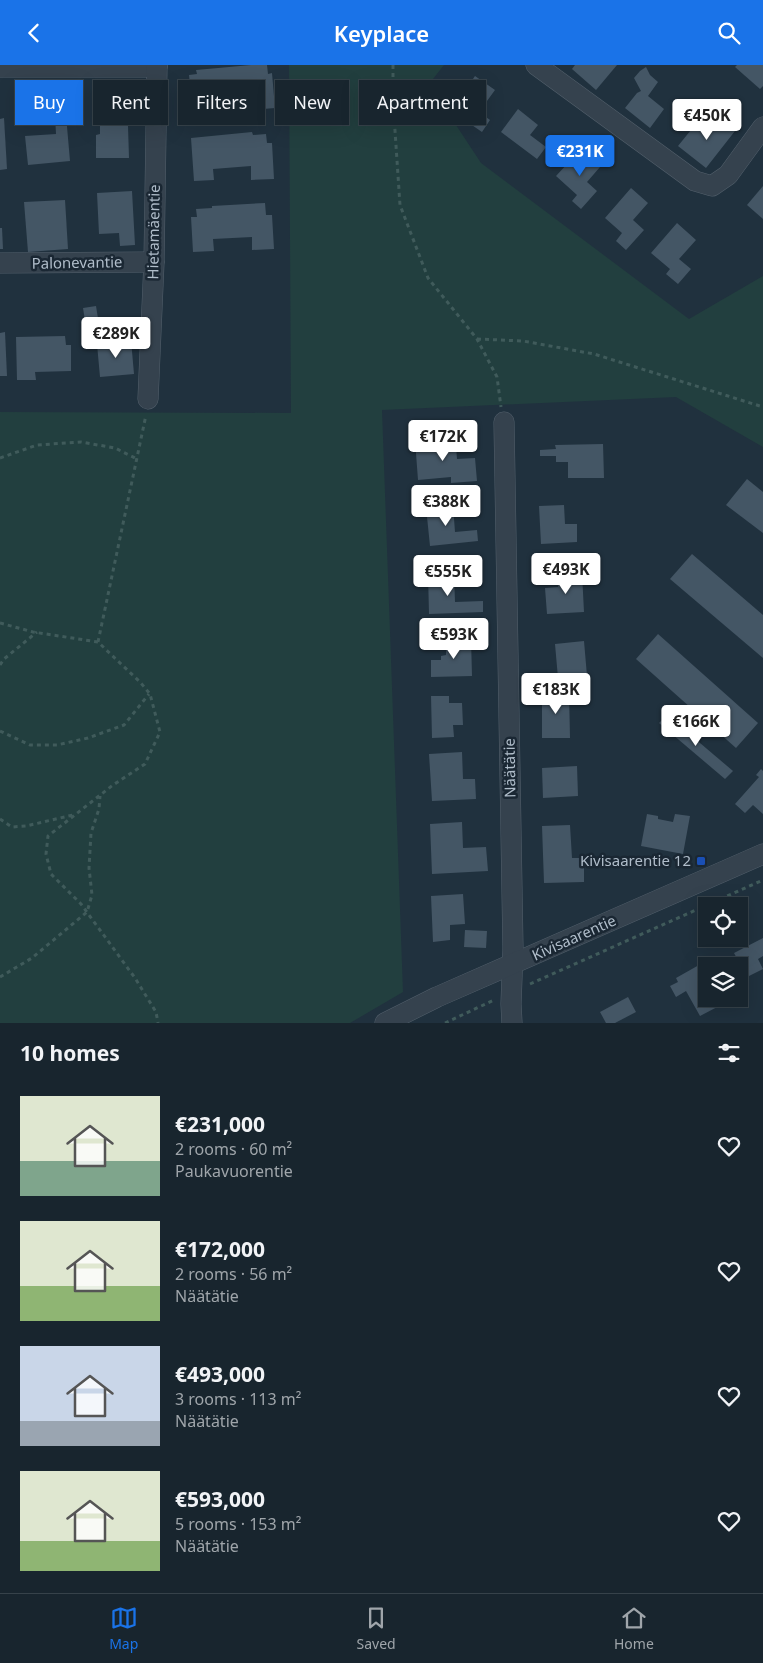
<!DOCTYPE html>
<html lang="en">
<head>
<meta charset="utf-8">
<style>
  body { margin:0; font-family:"Noto Sans",sans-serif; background:#25313a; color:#f1f3f6; height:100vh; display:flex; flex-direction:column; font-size:19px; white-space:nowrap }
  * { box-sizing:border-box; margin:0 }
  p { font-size:16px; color:#9fa5aa }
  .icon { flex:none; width:28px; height:28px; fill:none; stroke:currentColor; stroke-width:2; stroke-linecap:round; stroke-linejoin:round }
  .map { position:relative; height:958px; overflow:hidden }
  .drawer { display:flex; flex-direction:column; background:#18252e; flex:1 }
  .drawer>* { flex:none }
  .banner { position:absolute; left:15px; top:15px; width:500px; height:45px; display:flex; gap:10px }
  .controls { position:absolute; left:698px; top:832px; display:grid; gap:10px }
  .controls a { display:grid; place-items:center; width:50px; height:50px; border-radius:0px; background:#18252e; box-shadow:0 5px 20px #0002,0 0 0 1px #36424a; font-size:25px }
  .price { position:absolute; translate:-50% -42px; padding:0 11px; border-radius:5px; background:#fff; color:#222; font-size:16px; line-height:32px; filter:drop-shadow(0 1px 2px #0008) }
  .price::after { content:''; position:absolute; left:50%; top:30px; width:15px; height:11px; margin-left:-8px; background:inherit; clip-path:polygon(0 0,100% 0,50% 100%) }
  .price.active { background:#1a73e8; color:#fff }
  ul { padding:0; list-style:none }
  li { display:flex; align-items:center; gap:15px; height:125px; padding:0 20px }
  li span { display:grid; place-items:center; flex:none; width:140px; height:100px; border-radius:0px; color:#555 }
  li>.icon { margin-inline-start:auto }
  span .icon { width:60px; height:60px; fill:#fffc; stroke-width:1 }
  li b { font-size:21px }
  h2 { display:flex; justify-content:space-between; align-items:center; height:60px; padding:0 20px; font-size:21px }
  .pill { padding:0 18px; border-radius:0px; background:#18252e; box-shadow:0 5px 20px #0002,0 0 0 1px #36424a; font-size:18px; line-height:45px }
  .pill.active { background:#1a73e8; color:#fff }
  header { display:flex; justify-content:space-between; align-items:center; height:65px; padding:0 20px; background:#1a73e8; color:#fff; font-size:22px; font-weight:600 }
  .dock { display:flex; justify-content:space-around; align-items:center; height:70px; border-top:1px solid #36424a; background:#18252e; font-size:14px; color:#9fa5aa }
  .dock a { display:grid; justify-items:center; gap:2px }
  .dock .active { color:#1a73e8 }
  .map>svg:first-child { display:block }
  .green { fill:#223f3f }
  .building { fill:#445665 }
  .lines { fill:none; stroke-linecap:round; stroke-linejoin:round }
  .minor-casing { stroke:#53606c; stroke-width:21 }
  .path { stroke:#405b5b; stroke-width:3; stroke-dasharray:4 4; stroke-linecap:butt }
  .minor { stroke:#35424e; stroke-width:20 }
  .transit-dot { fill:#1a4fb4; stroke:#1a2733; stroke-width:2 }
  .labels { text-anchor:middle; stroke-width:5; stroke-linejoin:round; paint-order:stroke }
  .street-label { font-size:15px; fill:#b0bdca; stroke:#1a2733 }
  .poi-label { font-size:15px; fill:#b0bdca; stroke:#1a2733; text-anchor:end }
</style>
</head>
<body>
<header><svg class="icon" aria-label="back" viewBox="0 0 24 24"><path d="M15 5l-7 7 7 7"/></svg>Keyplace<svg class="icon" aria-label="search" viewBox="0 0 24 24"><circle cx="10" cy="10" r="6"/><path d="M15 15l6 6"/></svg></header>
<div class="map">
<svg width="763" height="958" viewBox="0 0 763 958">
  <rect width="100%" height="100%" fill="#20313e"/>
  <!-- green -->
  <polygon class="green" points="289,0 444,0 429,19 481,98 689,254 763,211 763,382 676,332 382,345 403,927 350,958 0,958 0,347 291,348"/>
  <!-- building -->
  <g class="building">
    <polygon points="251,0 267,0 268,9 272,8 275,43 252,45 251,31 213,34 214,46 193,48 189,10 197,9 196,5"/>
    <polygon points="575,0 617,0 596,25 572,4"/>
    <polygon points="737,0 763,0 763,21 760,24 735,2"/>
    <polygon points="646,2 650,10 658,17 648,31 664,44 650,63 625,43 637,28 641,26 634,13 640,6"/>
    <polygon points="475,11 495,25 479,47 490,55 482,67 466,56 471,50 456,39"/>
    <polygon points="518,44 538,60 530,70 546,82 537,94 501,67"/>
    <polygon points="66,50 70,96 28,100 25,71 56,69 55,51"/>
    <polygon points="717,52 735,66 706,103 678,81 695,60 700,64 708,54 712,57"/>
    <polygon points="4,53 7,104 0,105 0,54"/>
    <polygon points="100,61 128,61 129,93 96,93 96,70 100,69"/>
    <polygon points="252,67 253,70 266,69 267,78 272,78 274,114 251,115 251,101 213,104 214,115 194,116 191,73"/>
    <polygon points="581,84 600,102 587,117 597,126 581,144 572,136 577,130 556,111"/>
    <polygon points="763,121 763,154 747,140"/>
    <polygon points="631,123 648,138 633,155 644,165 626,185 616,176 622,168 605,153"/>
    <polygon points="132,126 135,180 120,181 119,168 99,169 97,128"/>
    <polygon points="65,135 68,184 28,187 24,137"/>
    <polygon points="265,138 266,150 272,150 274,184 252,185 252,172 213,174 214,186 193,187 191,152 197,152 196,144 212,143 212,141"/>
    <polygon points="677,158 696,175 679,194 691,204 678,219 666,209 670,204 651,188"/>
    <polygon points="0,163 2,163 3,184 0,184"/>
    <polygon points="96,241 101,272 88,274 83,243"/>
    <polygon points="5,267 7,311 0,311 0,268"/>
    <polygon points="65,271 66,280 71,280 71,306 35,307 36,315 17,315 16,272"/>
    <polygon points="131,275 134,309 100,312 97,279"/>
    <polygon points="451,372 452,382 456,381 457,394 475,393 477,416 451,418 451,412 418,415 415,375"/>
    <polygon points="603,379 604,413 568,413 568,397 556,397 556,391 540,391 540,385 556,384 555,380"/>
    <polygon points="747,414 763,427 763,468 726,440"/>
    <polygon points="453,440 455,467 477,465 478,476 430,481 426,442"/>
    <polygon points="564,440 565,459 577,459 577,477 541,479 539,441"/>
    <polygon points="692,489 763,550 763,593 670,514"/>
    <polygon points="582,508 584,547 547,549 545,523 558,522 557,509"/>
    <polygon points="428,509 454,509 455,537 483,536 483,547 429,549"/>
    <polygon points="658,569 758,658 736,683 636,594"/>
    <polygon points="471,573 472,611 431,612 431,595 441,595 441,591 446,590 446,574"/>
    <polygon points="584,576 587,611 558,613 555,579"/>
    <polygon points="569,626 570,673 542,673 542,627"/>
    <polygon points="431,631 449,631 449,638 462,638 463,660 453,660 454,672 432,673"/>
    <polygon points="667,650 733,706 725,714 659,658"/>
    <polygon points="462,687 463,714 475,714 476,734 432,736 429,689"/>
    <polygon points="577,701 578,731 543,733 542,703"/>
    <polygon points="761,704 763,706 763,749 753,740 745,748 735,739 759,712 756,710"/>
    <polygon points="647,749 658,751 658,754 673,757 675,749 690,751 683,789 641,781"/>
    <polygon points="462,757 463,783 486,782 488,806 432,809 430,759"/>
    <polygon points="570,760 572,793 584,793 584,817 544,818 542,761"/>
    <polygon points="463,829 465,859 450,860 450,875 433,877 431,831"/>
    <polygon points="465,865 487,866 486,883 464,882"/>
    <polygon points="763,873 763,891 758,894 763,904 747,912 734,888"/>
    <polygon points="699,900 706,914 706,934 717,934 721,940 700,951 686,926 676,932 670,921 678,917 676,913"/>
    <polygon points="628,932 636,947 615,958 606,958 600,947"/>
  </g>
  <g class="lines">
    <defs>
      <g id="minor">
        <polyline points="536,0 695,116 712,121 728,110 763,62"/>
        <polyline points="0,2 157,2"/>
        <polyline points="0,198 154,197"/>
        <polyline points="148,334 154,197 157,0"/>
        <polyline points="504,357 513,884 511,939 512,958"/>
        <polyline points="385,958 437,932 763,789"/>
      </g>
    </defs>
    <!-- minor casing -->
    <use href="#minor" class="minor-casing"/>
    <!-- path -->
    <g class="path">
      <polyline points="393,0 393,36 400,140 428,213 477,274 497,312 501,342"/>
      <polyline points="477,274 523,276 594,289 763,342"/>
      <polyline points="0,393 37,380 81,377 115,383 137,394"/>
      <polyline points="0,558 33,567 98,577 140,617 150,629 160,667 145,699 113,720 48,771 46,789 51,809 81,839 135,913 156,947 158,958"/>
      <polyline points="98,577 146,350"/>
      <polyline points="0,600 4,594 37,567"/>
      <polyline points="0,666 30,680 57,680 88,673 124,660 149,629"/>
      <polyline points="0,754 12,762 26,761 73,750"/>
      <polyline points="0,912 32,893 87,847 92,830 89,803 91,768 99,744 100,731"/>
      <polyline points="530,919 763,815"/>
      <polyline points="445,958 494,935"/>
    </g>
    <!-- minor -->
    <use href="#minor" class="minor"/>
  </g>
  <!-- markers -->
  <rect class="transit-dot" x="696" y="791" width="10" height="10" rx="2.5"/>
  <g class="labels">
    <!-- street labels -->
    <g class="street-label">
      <text transform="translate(154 167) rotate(-89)" y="5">Hietamäentie</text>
      <text transform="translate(77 198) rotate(-1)" y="5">Palonevantie</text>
      <text transform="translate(510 703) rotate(-91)" y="5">Näätätie</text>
      <text transform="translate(574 873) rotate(-24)" y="5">Kivisaarentie</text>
    </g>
    <!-- poi labels -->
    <g class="poi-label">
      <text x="691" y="801">Kivisaarentie 12</text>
    </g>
  </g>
</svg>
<div class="controls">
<a><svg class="icon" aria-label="locate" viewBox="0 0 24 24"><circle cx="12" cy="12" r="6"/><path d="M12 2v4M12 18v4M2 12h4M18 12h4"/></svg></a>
<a><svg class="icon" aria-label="layers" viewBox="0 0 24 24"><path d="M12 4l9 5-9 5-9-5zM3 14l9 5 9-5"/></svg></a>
</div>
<b class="price" style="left:707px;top:76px">€450K</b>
<b class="price active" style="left:580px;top:112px">€231K</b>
<b class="price" style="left:116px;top:294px">€289K</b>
<b class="price" style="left:443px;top:397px">€172K</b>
<b class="price" style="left:446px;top:462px">€388K</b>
<b class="price" style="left:566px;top:530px">€493K</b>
<b class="price" style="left:448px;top:532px">€555K</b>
<b class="price" style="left:454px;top:595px">€593K</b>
<b class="price" style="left:556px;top:650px">€183K</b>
<b class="price" style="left:696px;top:682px">€166K</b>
<div class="banner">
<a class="pill active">Buy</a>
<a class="pill">Rent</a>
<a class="pill">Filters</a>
<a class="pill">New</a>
<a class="pill">Apartment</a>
</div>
</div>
<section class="drawer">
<h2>10 homes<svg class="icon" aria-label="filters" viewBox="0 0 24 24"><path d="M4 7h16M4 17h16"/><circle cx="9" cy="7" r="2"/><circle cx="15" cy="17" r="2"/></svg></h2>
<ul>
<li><span style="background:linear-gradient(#dfe7d0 65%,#7fa58c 0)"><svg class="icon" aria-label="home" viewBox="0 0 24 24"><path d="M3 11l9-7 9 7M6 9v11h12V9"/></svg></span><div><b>€231,000</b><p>2 rooms · 60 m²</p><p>Paukavuorentie</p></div><svg class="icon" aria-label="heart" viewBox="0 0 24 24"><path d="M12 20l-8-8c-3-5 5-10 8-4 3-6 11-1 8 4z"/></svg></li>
<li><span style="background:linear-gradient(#dfe7d0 65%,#8fb573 0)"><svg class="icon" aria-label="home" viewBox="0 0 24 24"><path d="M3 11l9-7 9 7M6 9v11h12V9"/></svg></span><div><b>€172,000</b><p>2 rooms · 56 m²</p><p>Näätätie</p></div><svg class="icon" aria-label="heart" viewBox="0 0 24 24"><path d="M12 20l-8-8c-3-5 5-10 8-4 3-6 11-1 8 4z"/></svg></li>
<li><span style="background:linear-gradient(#c9d6e8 75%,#9aa5b1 0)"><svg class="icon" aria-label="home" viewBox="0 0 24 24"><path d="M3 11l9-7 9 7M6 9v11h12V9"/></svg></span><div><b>€493,000</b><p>3 rooms · 113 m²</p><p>Näätätie</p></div><svg class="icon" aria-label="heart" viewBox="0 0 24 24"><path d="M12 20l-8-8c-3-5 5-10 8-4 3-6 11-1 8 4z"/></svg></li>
<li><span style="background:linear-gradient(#dfe7d0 70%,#8fb573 0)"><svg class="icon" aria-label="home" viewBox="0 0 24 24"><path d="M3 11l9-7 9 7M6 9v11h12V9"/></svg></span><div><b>€593,000</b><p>5 rooms · 153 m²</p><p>Näätätie</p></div><svg class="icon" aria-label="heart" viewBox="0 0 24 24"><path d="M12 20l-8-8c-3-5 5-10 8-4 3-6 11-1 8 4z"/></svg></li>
</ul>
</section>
<nav class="dock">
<a class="active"><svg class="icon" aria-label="map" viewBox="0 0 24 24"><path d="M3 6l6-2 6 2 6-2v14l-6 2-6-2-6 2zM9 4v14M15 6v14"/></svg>Map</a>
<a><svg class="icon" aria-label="saved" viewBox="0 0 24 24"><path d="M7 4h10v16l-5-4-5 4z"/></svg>Saved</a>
<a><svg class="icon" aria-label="home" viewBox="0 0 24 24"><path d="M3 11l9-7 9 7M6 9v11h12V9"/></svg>Home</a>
</nav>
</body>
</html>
